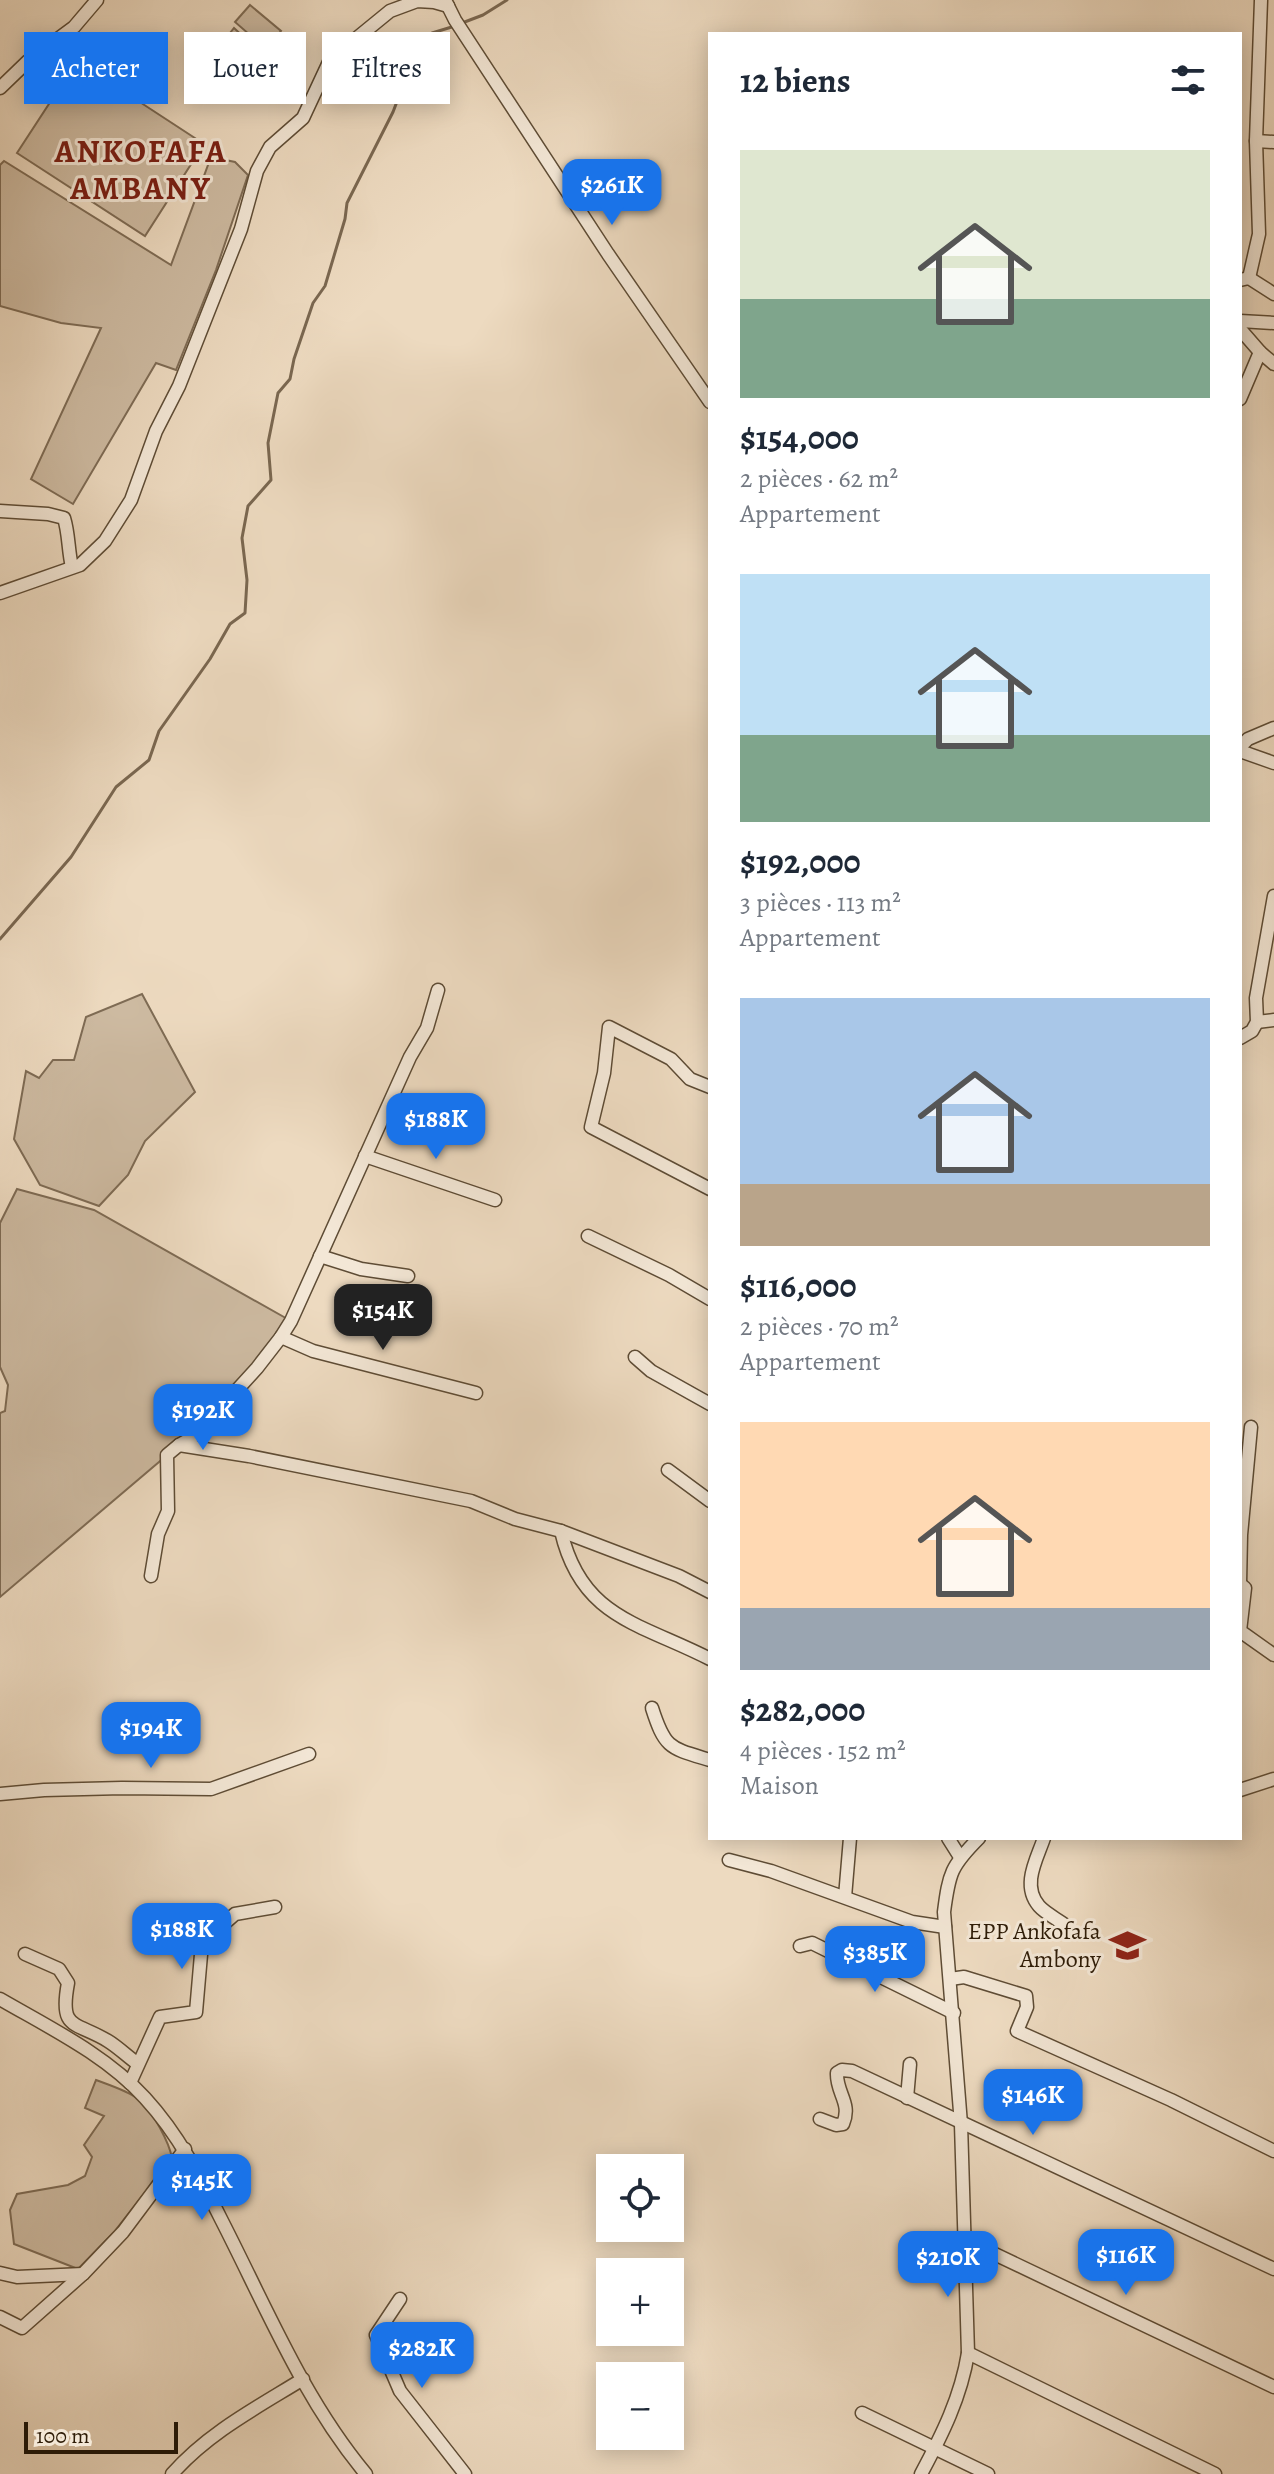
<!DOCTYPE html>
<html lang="fr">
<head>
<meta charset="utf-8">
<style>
  body { margin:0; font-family:Alegreya,serif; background:#f6f6f7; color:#1f2937; height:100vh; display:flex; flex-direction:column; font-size:30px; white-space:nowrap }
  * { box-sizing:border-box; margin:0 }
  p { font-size:26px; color:#747a83 }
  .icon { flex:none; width:44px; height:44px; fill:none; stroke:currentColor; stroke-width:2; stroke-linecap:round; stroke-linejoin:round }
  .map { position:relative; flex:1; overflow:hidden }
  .side { position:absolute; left:708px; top:32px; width:534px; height:1808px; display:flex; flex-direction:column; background:#fff; border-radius:0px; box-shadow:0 4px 20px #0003 }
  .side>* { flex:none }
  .hud { position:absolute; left:24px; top:32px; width:564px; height:72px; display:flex; gap:16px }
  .fabs { position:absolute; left:596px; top:2154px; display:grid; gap:16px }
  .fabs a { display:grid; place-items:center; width:88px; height:88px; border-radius:0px; background:#fff; box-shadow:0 4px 20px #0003; font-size:40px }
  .scale { position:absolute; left:24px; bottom:20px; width:154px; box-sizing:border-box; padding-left:8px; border:4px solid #2e1c07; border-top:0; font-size:22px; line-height:28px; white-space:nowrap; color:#2e1c07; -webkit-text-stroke:6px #f3e7d6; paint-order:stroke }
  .price { position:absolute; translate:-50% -68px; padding:0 18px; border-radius:16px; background:#1a73e8; color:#fff; font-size:26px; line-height:52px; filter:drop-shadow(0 2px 4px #0008) }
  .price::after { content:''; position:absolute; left:50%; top:48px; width:24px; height:18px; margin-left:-12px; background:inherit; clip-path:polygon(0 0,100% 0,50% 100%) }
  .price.current { background:#222; color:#fff }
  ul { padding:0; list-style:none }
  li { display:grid; align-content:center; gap:16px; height:424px; padding:0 32px }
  li span { display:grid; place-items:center; height:248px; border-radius:0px; color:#555 }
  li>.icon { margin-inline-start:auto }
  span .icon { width:144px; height:144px; fill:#fffc; stroke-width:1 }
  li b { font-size:34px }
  h2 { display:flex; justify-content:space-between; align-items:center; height:96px; padding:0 32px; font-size:34px }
  .chip { padding:0 28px; border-radius:0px; background:#fff; box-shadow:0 4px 20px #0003; font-size:28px; line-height:72px }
  .chip.current { background:#1a73e8; color:#fff }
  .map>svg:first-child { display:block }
  .green { fill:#cdbaa1; stroke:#7e6b54; stroke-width:2 }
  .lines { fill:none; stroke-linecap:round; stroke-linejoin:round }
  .stream { stroke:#7a6750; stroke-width:3 }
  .minor-casing { stroke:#5e4c35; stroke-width:15 }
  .minor { stroke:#f3e7d6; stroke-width:12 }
  .labels { text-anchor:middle; stroke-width:6; stroke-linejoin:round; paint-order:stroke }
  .poi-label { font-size:24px; fill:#2e1c07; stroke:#f3e7d6; text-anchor:end }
  .district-label { font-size:32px; font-weight:bold; letter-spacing:2px; fill:#7a1f14; stroke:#f3e7d6 }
</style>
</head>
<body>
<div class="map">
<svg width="1274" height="2474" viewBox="0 0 1274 2474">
  <rect width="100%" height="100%" fill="#eddac0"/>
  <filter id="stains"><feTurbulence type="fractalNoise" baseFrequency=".0025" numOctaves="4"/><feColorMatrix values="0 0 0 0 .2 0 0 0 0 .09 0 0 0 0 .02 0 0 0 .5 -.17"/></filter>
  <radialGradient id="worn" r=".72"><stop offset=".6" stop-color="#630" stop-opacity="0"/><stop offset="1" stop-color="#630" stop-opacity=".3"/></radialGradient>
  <!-- green -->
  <g class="green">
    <polygon points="250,5 281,31 266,49 235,22"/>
    <polygon points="234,28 263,55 250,73 219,47"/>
    <polygon points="77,61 204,144 145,236 17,153"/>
    <polygon points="211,157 235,162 248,175 216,270 176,370 156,363 73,504 31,479 101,328 61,323 0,306 0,165 4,161 171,265"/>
    <polygon points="142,994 195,1092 145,1141 128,1175 99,1206 40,1185 14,1139 26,1071 39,1078 53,1060 74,1060 86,1017"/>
    <polygon points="17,1189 94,1210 291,1321 281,1336 179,1445 0,1597 0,1413 5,1411 8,1385 0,1367 0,1223"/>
    <path d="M96,2080c35,13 47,15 64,48 6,11 10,19 12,30l-58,74 -36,37 -64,-25 -4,-34 7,-16 51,-9 17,-9 7,-19 -8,-12 20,-29 -19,-8z"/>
  </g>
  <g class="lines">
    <!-- stream -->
    <g class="stream">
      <polyline points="462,23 483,15 507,0"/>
      <polyline points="0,939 71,857 116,787 149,760 159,731 210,659 230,624 245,613 247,580 242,538 248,506 271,480 268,443 278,393 290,379 294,359 313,303 325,286 345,219 347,203 393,112 417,49 432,33 455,26"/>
    </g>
    <defs>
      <g id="minor">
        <polyline points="445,0 455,20 608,254 710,402"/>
        <polyline points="0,88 28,61 74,27 97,0"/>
        <polyline points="1256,141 1274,142"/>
        <polyline points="1249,278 1259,234 1256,141 1261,0"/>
        <polyline points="1240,280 1249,278 1274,294"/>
        <polyline points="1240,321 1274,323"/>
        <polyline points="1240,329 1260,352 1274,364"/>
        <polyline points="1240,399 1260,352"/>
        <path d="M0,511l48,3 16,4c5,16 4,32 8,49"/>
        <polyline points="0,593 80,565 105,541 131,500 156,431 179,386 241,229 257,171 270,147 303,118 330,60 390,11 417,1 434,2 448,6"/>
        <polyline points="1240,747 1248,739 1274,728"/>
        <polyline points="1240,751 1274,763"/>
        <polyline points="1257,1022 1274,1020"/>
        <polyline points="1240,1038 1252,1031 1257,1022 1256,998 1274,896"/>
        <polyline points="710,1087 690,1079 671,1059 609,1027 604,1073 591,1127 710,1189"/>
        <polyline points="365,1156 495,1200"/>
        <polyline points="588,1236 669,1275 710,1299"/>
        <polyline points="320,1256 361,1269 408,1276"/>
        <polyline points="281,1337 313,1351 476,1393"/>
        <polyline points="635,1357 651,1371 710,1404"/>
        <polyline points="179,1445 249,1456 471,1501 515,1519 561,1531 679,1576 710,1592"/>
        <polyline points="668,1470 710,1501"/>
        <path d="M561,1531c20,87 79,92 149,128"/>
        <polyline points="151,1576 158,1534 168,1511 167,1455 179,1445 195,1436 257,1368 281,1337 291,1321 410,1057 427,1028 438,990"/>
        <polyline points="1240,1584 1241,1535 1251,1427"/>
        <polyline points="1240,1584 1245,1588 1240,1631 1274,1655"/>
        <path d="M652,1708c13,41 18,40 58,52"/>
        <polyline points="1240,1790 1274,1779"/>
        <polyline points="0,1794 44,1790 122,1788 211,1789 309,1754"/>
        <polyline points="948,1838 960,1857"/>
        <path d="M1044,1838c-7,21 -23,47 -5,68 6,7 18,13 26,19"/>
        <polyline points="729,1860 771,1871 912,1922 945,1927"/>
        <polyline points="845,1897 850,1838"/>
        <polyline points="800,1946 812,1943 954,2013"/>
        <path d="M25,1954l34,15 9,14c-9,48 7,38 40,58 10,6 20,16 30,23"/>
        <polyline points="950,1979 964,1977 1026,1996 1027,2007 1017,2031 1171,2100 1274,2151"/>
        <path d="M0,1999c50,29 106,56 145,99 34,37 55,79 77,123 44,86 82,179 144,253"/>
        <polyline points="130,2083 160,2017 196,2012 202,1943 235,1914 275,1907"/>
        <polyline points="907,2098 910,2064"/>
        <path d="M820,2119l16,6 7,-1c9,-21 -7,-31 -6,-51l5,-3 10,1 422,198"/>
        <polyline points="963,2239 1274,2387"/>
        <polyline points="0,2273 17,2277 83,2274"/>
        <polyline points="400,2299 376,2335 400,2391 465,2474"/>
        <polyline points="0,2317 22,2328 83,2274 123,2232 185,2149"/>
        <polyline points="968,2353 1215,2474"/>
        <polyline points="862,2413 988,2474"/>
        <path d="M172,2474c36,-41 84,-66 131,-95"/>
        <path d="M921,2474c21,-39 40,-77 47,-121l-7,-229 -17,-212c5,-39 7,-46 35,-74"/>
      </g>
    </defs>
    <!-- minor casing -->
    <use href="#minor" class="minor-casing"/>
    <!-- minor -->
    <use href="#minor" class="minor"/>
  </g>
  <!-- icons -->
  <defs>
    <symbol id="school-bare" viewBox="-9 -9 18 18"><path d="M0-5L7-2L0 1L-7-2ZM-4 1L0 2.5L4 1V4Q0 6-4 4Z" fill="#8f2418" stroke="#f3e7d6" stroke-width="2.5" paint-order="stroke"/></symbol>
  </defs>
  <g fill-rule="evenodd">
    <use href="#school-bare" x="1102" y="1920" width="51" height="51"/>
  </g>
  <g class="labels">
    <!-- poi labels -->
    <g class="poi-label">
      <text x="1101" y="1939">EPP Ankofafa<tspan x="1101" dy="28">Ambony</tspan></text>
    </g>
    <!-- district labels -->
    <g class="district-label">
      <text x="141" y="162">ANKOFAFA<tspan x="141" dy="37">AMBANY</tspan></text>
    </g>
  </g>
  <rect width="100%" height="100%" filter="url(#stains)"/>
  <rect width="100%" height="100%" fill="url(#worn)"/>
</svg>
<div class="fabs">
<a><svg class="icon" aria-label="locate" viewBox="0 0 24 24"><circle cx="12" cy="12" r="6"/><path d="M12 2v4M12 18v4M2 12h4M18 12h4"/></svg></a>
<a>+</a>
<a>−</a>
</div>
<div class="scale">100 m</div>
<b class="price" style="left:612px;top:227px">$261K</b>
<b class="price" style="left:436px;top:1161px">$188K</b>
<b class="price current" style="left:383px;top:1352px">$154K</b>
<b class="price" style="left:203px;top:1452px">$192K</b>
<b class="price" style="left:151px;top:1770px">$194K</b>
<b class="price" style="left:182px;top:1971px">$188K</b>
<b class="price" style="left:875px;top:1994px">$385K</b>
<b class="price" style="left:1033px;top:2137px">$146K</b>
<b class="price" style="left:202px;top:2222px">$145K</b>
<b class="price" style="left:1126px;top:2297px">$116K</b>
<b class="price" style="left:948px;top:2299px">$210K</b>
<b class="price" style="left:422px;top:2390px">$282K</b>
<div class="hud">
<a class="chip current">Acheter</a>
<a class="chip">Louer</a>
<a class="chip">Filtres</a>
</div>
<section class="side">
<h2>12 biens<svg class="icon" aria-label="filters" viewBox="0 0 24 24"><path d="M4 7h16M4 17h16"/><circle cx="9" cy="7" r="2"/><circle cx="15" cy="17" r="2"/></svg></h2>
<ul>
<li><span style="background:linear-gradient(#dfe7d0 60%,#7fa58c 0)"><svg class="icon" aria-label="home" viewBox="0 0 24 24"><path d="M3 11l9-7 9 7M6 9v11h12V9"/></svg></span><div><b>$154,000</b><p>2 pièces · 62 m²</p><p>Appartement</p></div></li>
<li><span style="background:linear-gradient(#bfe0f5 65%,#7fa58c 0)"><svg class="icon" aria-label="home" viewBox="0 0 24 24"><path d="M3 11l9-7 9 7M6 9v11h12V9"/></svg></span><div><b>$192,000</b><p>3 pièces · 113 m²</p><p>Appartement</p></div></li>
<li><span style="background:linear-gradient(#a9c7e8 75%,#b9a48a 0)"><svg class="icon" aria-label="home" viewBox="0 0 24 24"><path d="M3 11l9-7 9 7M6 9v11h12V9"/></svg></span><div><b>$116,000</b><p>2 pièces · 70 m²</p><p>Appartement</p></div></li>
<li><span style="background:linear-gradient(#ffd9b3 75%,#9aa5b1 0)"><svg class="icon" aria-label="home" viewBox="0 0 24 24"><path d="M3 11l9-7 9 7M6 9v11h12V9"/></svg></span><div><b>$282,000</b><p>4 pièces · 152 m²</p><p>Maison</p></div></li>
</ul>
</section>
</div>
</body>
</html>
